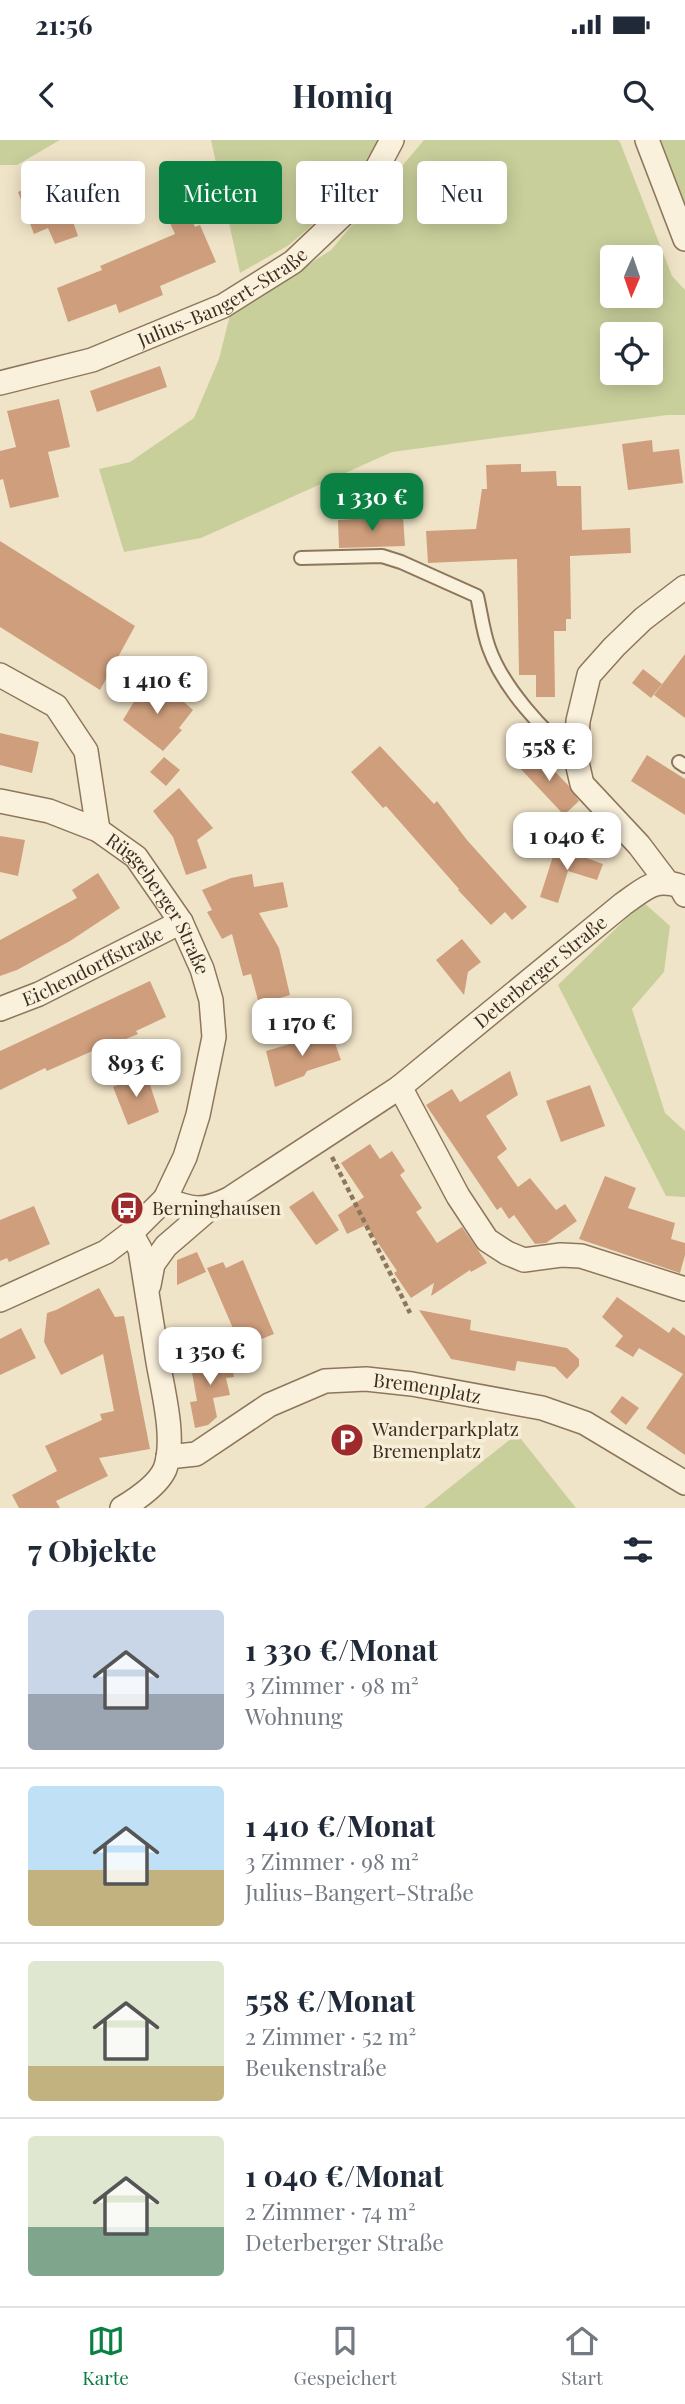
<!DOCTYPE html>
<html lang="de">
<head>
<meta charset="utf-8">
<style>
  body { margin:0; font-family:"Playfair Display",serif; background:#f2f2f3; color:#1f2937; height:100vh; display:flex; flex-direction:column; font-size:26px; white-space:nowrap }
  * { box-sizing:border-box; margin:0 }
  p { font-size:23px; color:#747a83 }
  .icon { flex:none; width:38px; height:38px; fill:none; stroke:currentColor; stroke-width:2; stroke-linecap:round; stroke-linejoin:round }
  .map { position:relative; height:1368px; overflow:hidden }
  .sheet { display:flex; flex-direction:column; background:#fff; flex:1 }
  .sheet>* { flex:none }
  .banner { position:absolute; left:21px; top:21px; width:644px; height:63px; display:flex; gap:14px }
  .needle { width:46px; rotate:182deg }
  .controls { position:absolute; left:600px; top:105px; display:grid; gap:14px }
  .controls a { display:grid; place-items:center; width:63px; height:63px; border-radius:7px; background:#fff; box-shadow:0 4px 18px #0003; font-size:35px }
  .price { position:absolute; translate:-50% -60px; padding:0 16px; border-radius:14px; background:#fff; color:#222; font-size:23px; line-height:46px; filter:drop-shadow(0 2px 4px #0008) }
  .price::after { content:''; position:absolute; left:50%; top:42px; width:21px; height:16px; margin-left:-10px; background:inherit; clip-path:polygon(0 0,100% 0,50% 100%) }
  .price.on { background:#0b8043; color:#fff }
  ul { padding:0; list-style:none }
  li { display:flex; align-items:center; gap:21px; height:175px; padding:0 28px }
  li+li { border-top:2px solid #e0e1e3 }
  li span { display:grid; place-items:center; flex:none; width:196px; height:140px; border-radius:7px; color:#555 }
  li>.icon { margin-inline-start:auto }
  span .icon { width:84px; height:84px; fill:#fffc; stroke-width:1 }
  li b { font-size:30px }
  h2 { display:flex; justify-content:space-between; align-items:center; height:84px; padding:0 28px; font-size:30px }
  .chip { padding:0 24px; border-radius:7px; background:#fff; box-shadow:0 4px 18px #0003; font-size:24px; line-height:63px }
  .chip.on { background:#0b8043; color:#fff }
  .status { display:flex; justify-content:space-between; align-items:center; height:49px; padding:0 35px; background:#fff; direction:ltr }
  .status svg { height:19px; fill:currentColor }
  header { display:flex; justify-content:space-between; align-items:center; height:91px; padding:0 28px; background:#fff; font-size:32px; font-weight:700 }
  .tab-bar { display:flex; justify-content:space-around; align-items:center; height:98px; border-top:2px solid #e0e1e3; background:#fff; font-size:19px; color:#747a83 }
  .tab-bar a { display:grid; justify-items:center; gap:4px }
  .tab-bar .on { color:#0b8043 }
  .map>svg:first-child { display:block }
  .green { fill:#c9cf9b; fill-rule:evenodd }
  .building { fill:#cf9f7d }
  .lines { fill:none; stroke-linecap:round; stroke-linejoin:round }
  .lane-casing { stroke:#8d765c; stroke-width:16 }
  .street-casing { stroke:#8d765c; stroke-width:26 }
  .path { stroke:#8d765c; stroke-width:4.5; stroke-dasharray:5 3.5; stroke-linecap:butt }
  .lane { stroke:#faf1dc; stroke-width:12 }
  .street { stroke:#faf1dc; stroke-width:23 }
  .labels { text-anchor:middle; stroke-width:7; stroke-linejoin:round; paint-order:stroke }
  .street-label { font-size:19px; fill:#3d2e20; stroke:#f7eed8 }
  .poi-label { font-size:19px; fill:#3d2e20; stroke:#f7eed8; text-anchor:start }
</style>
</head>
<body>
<div class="status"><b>21:56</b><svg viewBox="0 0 49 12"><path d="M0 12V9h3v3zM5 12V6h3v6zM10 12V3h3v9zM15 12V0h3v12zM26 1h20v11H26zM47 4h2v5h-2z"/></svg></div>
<header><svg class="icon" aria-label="back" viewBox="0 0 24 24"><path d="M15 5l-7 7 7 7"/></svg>Homiq<svg class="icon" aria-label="search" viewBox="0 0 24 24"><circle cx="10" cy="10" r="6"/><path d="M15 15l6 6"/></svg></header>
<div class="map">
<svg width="685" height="1368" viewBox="0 0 685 1368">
  <rect width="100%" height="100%" fill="#f0e4c8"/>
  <!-- green -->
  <g class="green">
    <polygon points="0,0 60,0 17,25 0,25"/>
    <polygon points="211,0 380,0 357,46 289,105 240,133"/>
    <path d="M424,0h194l2,2 52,134 13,14v125h-18l-275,37 -191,86 -77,14 -25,-83 31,-7 64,-44 25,-59 11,-44 101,-65zM612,117h39v39h-39zM612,194h39v39h-39z"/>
    <polygon points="656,0 685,0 685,77"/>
    <polygon points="643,762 670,786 664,832 632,869 665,973 685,991 685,1057 666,1056 558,845"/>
    <polygon points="517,1294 576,1368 424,1368"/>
  </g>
  <!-- building -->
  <g class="building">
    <polygon points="57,36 78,96 55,104 48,88 34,94 18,52"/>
    <polygon points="189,73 195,87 200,85 216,122 160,146 163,155 119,173 116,164 68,182 57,148 102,130 100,126 175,94 169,81"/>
    <polygon points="160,226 167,247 97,272 90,251"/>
    <polygon points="59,259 70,307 48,312 59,357 10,368 3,339 0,340 0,311 16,307 7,271"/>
    <polygon points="652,300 653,312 679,309 683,343 628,350 622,304"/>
    <polygon points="521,324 521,332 556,331 557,346 581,346 582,390 630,388 631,413 570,416 571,479 566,479 566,491 554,491 555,557 536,557 536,535 519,535 517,419 428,423 426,391 476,389 482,349 487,349 486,325"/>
    <polygon points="403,376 405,406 339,408 338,380"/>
    <polygon points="0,401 135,486 100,550 0,487"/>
    <polygon points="685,514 685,578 654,555"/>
    <polygon points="643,529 662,544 651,558 632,543"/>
    <polygon points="145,543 172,559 176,555 193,570 179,588 182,590 163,611 123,580"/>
    <polygon points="0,593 39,602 32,633 0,625"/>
    <polygon points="380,606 434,664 437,661 467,700 527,767 512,780 505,772 491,785 458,750 459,749 386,666 383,668 351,632"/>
    <polygon points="535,611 568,645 579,661 564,675 518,626"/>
    <polygon points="647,615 685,639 685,675 631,641"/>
    <polygon points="164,617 180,630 166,646 150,632"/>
    <polygon points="179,648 213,688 197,700 207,728 186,735 173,697 153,671"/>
    <polygon points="0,696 25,700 18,736 0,732"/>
    <polygon points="556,707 603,724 597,740 568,731 558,763 540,757"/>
    <polygon points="98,733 120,768 70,801 17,830 0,836 0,800 77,758 72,750"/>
    <polygon points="252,734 254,747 283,742 288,767 259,773 279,808 290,855 259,864 251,834 243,836 232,794 222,799 207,772 212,770 202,750 231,738"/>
    <polygon points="462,799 481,822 468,832 464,855 436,820"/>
    <polygon points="150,841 166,877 136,891 138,894 114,904 113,902 47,931 45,928 0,950 0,911"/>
    <polygon points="331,892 341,920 307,931 304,936 275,947 266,911"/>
    <polygon points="510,931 518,955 486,976 507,1009 497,1017 518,1047 530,1038 556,1070 565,1064 577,1081 546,1103 535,1104 514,1075 509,1079 501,1067 497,1070 426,965 452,949 460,962"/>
    <polygon points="146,933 159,972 128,985 113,947"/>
    <polygon points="590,945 605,986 561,1002 546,961"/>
    <polygon points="370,1004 380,1019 392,1011 405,1031 400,1035 422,1068 416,1072 437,1103 462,1087 487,1123 471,1132 470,1130 431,1156 434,1143 411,1158 394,1133 397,1131 366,1085 347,1094 338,1075 364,1057 341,1023"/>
    <polygon points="605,1036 636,1048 628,1068 675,1083 671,1099 685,1103 685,1115 680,1133 579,1099"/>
    <polygon points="313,1051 339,1090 316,1105 289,1067"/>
    <polygon points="34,1066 50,1104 9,1122 7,1118 0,1121 0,1080"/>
    <polygon points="197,1112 206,1132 177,1145 177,1120"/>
    <polygon points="243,1120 274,1194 241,1207 207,1128 223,1122 226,1128"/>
    <polygon points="99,1148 115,1177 124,1176 150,1309 99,1318 108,1336 56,1361 60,1368 19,1368 12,1355 57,1331 45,1306 102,1280 100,1274 114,1271 103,1214 61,1235 44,1202 47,1173 56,1170"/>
    <polygon points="617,1157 669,1193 673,1187 685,1196 685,1315 646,1288 683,1234 639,1208 633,1217 615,1206 623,1196 602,1177"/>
    <polygon points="419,1170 471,1180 470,1190 567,1208 579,1219 579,1226 567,1239 555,1227 517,1221 515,1231 451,1219"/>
    <polygon points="21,1188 36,1218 0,1235 0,1199"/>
    <polygon points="230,1214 234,1237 226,1238 230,1255 213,1258 217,1277 208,1285 195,1288 190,1262 197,1261 190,1221"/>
    <polygon points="622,1256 639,1268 626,1285 610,1272"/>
  </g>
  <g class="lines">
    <defs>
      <g id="lane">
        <path d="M301,418l81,-2 19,6 76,34c4,17 6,36 12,52 14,40 55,84 87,110"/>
        <polyline points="679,622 685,626"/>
      </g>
      <g id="street">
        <polyline points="647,0 685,99"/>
        <path id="s1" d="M0,243l92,-23 131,-54 70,-44 60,-57 23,-35 16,-30"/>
        <polyline points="0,535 56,566 86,611 98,690"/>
        <path id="s2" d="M0,661l49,10 49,19 38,27 45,65 21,47 9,31 3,37 -16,78 -13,42 -20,42 -34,34 -25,19 -106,48"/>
        <polyline points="667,742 639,705 582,644 576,618 578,581 589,535 614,507 643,479 685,447"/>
        <path id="s3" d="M0,869l39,-15 142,-72"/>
        <polyline points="400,947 458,1056 487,1100 507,1113 524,1120 561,1115 581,1116 685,1149"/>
        <path id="s4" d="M165,1059c27,11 37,13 64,0l171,-112 223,-183c21,-14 30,-27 57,-18l5,9"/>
        <polyline points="149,1145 153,1124 166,1106 210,1068"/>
        <path id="s5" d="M168,1317l28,-3 73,-49 56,-24 41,-2 46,5 130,24 43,15 100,60"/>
        <path d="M122,1368c15,-9 36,-23 43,-39 11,-29 -2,-78 -7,-107 -6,-38 -12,-75 -18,-113l-9,-16"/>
      </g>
    </defs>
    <!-- lane casing -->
    <use href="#lane" class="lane-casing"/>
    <!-- street casing -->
    <use href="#street" class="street-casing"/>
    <!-- path -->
    <polyline class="path" points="332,1017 410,1173"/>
    <!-- lane -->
    <use href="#lane" class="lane"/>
    <!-- street -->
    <use href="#street" class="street"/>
  </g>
  <!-- icons -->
  <defs>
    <symbol id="bus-disc" viewBox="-11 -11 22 22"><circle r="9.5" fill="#9e2a2b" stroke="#f7eed8"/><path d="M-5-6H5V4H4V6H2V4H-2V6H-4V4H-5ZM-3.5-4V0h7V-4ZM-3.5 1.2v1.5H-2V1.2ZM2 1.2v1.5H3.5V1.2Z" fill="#fff"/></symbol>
    <symbol id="parking-disc" viewBox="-11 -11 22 22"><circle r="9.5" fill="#9e2a2b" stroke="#f7eed8"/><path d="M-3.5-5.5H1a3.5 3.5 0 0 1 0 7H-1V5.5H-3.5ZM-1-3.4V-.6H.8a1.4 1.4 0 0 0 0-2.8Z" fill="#fff"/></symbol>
  </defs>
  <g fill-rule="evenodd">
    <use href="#bus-disc" x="108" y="1049" width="38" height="38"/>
    <use href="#parking-disc" x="328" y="1281" width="38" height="38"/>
  </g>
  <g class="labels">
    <!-- street labels -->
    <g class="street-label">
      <text dy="7" stroke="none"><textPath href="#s1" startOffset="240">Julius-Bangert-Straße</textPath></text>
      <text dy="7" stroke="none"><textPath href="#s2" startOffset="200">Rüggeberger Straße</textPath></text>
      <text dy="7" stroke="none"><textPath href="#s3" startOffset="102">Eichendorffstraße</textPath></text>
      <text dy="7" stroke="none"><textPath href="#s4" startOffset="453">Deterberger Straße</textPath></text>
      <text dy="7" stroke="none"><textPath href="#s5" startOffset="280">Bremenplatz</textPath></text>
    </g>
    <!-- poi labels -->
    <g class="poi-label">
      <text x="152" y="1075">Berninghausen</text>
      <text x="372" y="1296">Wanderparkplatz<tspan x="372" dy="22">Bremenplatz</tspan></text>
    </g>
  </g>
</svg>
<div class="controls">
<a><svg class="needle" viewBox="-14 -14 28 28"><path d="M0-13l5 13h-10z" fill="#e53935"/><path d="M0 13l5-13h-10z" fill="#747a83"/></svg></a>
<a><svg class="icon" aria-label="locate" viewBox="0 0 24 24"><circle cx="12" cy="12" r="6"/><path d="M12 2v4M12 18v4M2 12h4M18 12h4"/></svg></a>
</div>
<b class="price on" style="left:372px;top:393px">1 330 €</b>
<b class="price" style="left:157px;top:576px">1 410 €</b>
<b class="price" style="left:549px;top:643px">558 €</b>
<b class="price" style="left:567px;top:732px">1 040 €</b>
<b class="price" style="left:302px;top:918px">1 170 €</b>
<b class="price" style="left:136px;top:959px">893 €</b>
<b class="price" style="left:210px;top:1247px">1 350 €</b>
<div class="banner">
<a class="chip">Kaufen</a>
<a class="chip on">Mieten</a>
<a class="chip">Filter</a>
<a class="chip">Neu</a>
</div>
</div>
<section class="sheet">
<h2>7 Objekte<svg class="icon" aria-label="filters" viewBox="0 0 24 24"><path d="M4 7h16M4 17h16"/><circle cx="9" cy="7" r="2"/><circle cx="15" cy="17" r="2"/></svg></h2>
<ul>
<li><span style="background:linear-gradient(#c9d6e8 60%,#9aa5b1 0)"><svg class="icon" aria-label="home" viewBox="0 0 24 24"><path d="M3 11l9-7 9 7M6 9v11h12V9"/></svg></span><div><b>1 330 €/Monat</b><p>3 Zimmer · 98 m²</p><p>Wohnung</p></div></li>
<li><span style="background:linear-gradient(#bfe0f5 60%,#c2b280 0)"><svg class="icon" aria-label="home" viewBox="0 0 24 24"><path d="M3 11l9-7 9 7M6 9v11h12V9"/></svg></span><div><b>1 410 €/Monat</b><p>3 Zimmer · 98 m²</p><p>Julius-Bangert-Straße</p></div></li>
<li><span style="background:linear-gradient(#dfe7d0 75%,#c2b280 0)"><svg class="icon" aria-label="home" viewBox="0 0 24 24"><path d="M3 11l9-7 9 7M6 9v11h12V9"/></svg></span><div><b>558 €/Monat</b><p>2 Zimmer · 52 m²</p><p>Beukenstraße</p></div></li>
<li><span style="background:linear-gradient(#dfe7d0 65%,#7fa58c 0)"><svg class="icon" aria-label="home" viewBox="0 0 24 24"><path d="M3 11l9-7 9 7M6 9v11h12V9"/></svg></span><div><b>1 040 €/Monat</b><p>2 Zimmer · 74 m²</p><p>Deterberger Straße</p></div></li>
</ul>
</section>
<nav class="tab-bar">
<a class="on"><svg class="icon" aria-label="map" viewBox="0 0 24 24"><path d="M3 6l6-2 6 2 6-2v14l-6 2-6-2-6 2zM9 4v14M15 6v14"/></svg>Karte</a>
<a><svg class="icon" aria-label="saved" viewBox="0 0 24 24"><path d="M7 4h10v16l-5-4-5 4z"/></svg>Gespeichert</a>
<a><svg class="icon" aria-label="home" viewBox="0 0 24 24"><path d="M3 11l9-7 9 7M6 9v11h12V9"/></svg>Start</a>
</nav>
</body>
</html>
